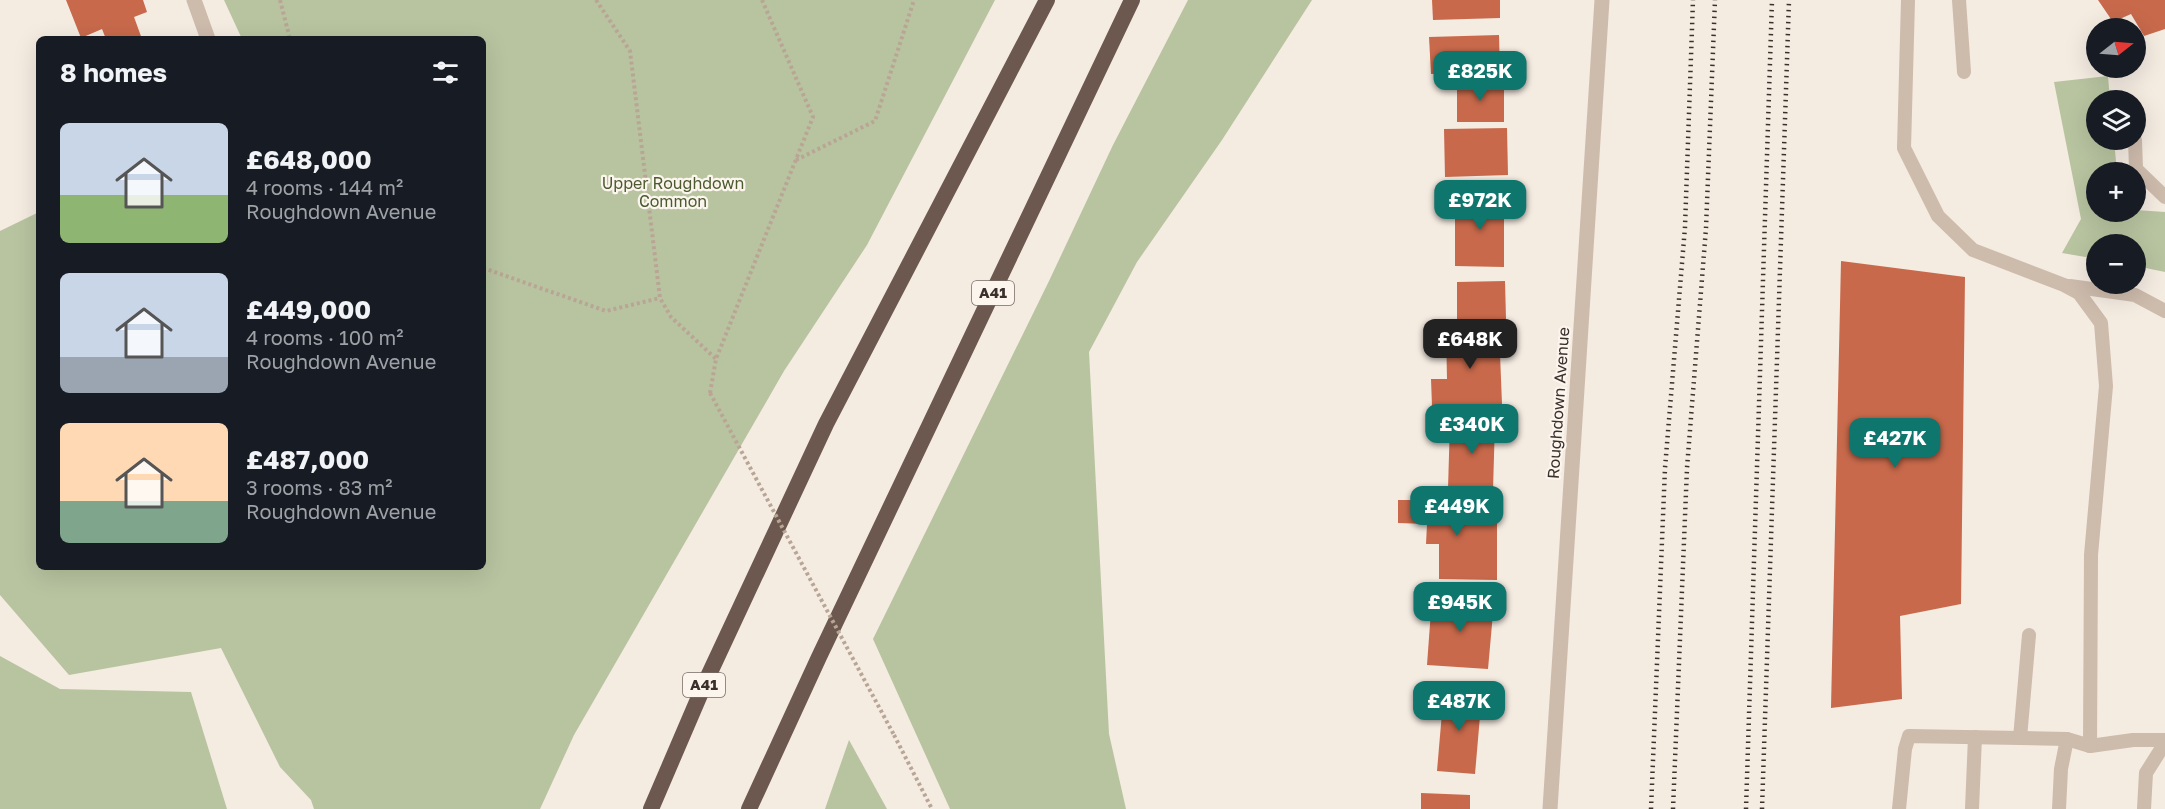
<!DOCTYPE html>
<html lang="en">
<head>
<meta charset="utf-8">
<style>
  body { margin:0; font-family:"Golos Text",sans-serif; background:#20242c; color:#f1f3f6; height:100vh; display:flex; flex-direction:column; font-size:22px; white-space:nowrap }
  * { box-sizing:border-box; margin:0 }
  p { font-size:20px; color:#9ea1a6 }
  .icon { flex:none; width:33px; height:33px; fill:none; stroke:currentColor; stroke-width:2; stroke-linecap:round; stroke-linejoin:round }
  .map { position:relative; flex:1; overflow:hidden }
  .side { position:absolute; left:36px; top:36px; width:450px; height:534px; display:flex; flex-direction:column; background:#171b24; border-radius:9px; box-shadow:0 6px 24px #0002 }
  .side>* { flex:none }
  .needle { width:39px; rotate:73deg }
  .controls { position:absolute; left:2086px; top:18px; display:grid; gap:12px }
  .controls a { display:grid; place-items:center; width:60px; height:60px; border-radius:50%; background:#171b24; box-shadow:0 6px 24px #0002; font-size:30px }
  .price { position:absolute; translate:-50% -51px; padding:0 14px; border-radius:12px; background:#0f766e; color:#fff; font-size:20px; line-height:39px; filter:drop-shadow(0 2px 3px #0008) }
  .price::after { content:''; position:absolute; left:50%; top:36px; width:18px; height:14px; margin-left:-9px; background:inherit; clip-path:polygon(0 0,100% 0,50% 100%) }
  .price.active { background:#222; color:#fff }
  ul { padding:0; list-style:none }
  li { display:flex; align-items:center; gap:18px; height:150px; padding:0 24px }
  li span { display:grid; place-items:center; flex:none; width:168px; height:120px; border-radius:9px; color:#555 }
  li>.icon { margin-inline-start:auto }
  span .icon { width:72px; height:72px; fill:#fffc; stroke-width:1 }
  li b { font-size:26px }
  h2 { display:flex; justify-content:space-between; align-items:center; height:72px; padding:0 24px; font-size:26px }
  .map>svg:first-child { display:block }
  .green { fill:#b8c4a0 }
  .building { fill:#c8694b }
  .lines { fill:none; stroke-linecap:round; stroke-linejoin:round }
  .path { stroke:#b9a596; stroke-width:4; stroke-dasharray:3 3; stroke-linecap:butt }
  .service { stroke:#cdbbac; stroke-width:14 }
  .minor { stroke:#cdbbac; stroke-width:15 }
  .trunk { stroke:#6c584f; stroke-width:16 }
  .rail { stroke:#3b302b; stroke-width:4.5; stroke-dasharray:1.5 4.5; stroke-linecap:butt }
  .path-bridge { stroke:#b9a596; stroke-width:4; stroke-dasharray:3 3; stroke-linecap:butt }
  .labels { text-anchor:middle; stroke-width:4.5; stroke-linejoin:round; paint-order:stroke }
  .shield { fill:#fbf5ee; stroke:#756b66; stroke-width:1.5 }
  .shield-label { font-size:15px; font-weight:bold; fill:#3b302b }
  .park-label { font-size:16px; fill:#4a5a2e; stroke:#fbf5ee }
  .street-label { font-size:16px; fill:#3b302b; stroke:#fbf5ee }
</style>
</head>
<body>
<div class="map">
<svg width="2165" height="809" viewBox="0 0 2165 809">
  <rect width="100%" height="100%" fill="#f4ebe1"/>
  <!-- green -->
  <g class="green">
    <polygon points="224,0 995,0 867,245 784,371 574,735 540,809 314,809 311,800 280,767 221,648 69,675 0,595 0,231 37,213 39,567 483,567 483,39 242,39"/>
    <polygon points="1188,0 1312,0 1222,140 1137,262 1089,352 1109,734 1126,809 950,809 873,639 1049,281 1113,145"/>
    <polygon points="2108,76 2110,100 2097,100 2097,140 2114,140 2117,172 2097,172 2097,212 2136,210 2165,212 2165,272 2136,266 2136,244 2097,244 2097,259 2062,253 2081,219 2054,82"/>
    <polygon points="0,656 60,689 191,692 227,809 0,809"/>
    <polygon points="849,740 887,809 825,809"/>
  </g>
  <!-- building -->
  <g class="building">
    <polygon points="66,0 143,0 147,12 134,17 142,39 106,39 102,29 81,38"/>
    <polygon points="1432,0 1500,0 1500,18 1433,20"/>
    <polygon points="2098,0 2165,0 2165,29 2144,36 2131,14 2113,22"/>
    <polygon points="1499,35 1500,72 1431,74 1429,37"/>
    <rect x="1457" y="82" width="47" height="40"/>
    <polygon points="1507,128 1508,175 1445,177 1444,129"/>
    <polygon points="1455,195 1504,195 1504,267 1455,266"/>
    <polygon points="1841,261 1965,277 1961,604 1900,616 1902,699 1831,708"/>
    <polygon points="1505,281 1506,319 1457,320 1457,282"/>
    <polygon points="1499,329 1502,404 1432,406 1431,379 1447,379 1446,330"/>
    <polygon points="1450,421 1495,422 1493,490 1448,489"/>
    <polygon points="1398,500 1444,500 1445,508 1497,508 1497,580 1439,579 1439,544 1426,544 1427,524 1398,523"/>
    <polygon points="1432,597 1494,602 1488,669 1427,665"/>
    <polygon points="1444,689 1482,693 1475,774 1437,771"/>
    <polygon points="1421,793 1470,795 1470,809 1421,809"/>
  </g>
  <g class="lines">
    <!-- path -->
    <g class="path">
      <polyline points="280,0 290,39"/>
      <polyline points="596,0 630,51 660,298 671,317 716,359"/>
      <polyline points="796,160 875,121 914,0"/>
      <polyline points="483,268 606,311 660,298"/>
      <polyline points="710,393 716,359 813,117 762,0"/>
      <polyline points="894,735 932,809"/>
    </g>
    <!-- service -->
    <g class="service">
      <polyline points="1908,0 1904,148 1938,216 1973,250 2064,285 2079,293 2101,323 2106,386 2091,555 2090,746 2133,740 2165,740"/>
      <polyline points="1959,0 1964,72"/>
      <polyline points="2135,140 2136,169 2165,197"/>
      <polyline points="2070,286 2135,295 2165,311"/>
      <polyline points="2020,738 2029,635"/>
      <polyline points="1899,809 1905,749 1909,736 2067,739 2090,746"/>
      <polyline points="1972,809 1975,737"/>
      <polyline points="2059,809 2061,769 2067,739"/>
      <polyline points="2144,809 2146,773 2165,743"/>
    </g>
    <!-- minor -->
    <g class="minor">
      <polyline points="194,0 208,39"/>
      <polyline points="1550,809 1602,0"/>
    </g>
    <!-- trunk -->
    <g class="trunk">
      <polyline points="651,809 705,683 826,424 1047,0"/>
      <polyline points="749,809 819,657 1132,0"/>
    </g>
    <!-- rail -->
    <g class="rail">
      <polyline points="1651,809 1665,468 1685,227 1693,0"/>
      <polyline points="1673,809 1687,468 1706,228 1715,0"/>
      <polyline points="1746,809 1772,0"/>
      <polyline points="1762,809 1789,0"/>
    </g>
    <!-- path-bridge -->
    <polyline class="path-bridge" points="710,393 894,735"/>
  </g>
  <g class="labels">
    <!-- shield labels -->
    <g class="shield">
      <rect x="972" y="281" width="42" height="24" rx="4.5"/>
      <rect x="683" y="673" width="42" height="24" rx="4.5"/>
    </g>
    <g class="shield-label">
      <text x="993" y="298">A41</text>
      <text x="704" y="690">A41</text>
    </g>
    <!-- park labels -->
    <g class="park-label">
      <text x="673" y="189">Upper Roughdown<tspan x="673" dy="18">Common</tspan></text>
    </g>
    <!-- street labels -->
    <g class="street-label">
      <text transform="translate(1558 403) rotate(-86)" y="6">Roughdown Avenue</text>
    </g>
  </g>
</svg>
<div class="controls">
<a><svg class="needle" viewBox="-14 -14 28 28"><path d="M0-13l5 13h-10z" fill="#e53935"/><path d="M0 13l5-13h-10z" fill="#9ea1a6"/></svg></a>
<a><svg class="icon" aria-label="layers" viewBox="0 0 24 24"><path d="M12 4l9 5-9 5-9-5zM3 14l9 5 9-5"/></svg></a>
<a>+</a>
<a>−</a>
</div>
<b class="price" style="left:1480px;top:102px">£825K</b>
<b class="price" style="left:1480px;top:231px">£972K</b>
<b class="price active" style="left:1470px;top:370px">£648K</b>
<b class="price" style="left:1472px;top:455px">£340K</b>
<b class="price" style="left:1895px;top:469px">£427K</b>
<b class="price" style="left:1457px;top:537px">£449K</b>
<b class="price" style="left:1460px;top:633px">£945K</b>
<b class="price" style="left:1459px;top:732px">£487K</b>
<section class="side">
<h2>8 homes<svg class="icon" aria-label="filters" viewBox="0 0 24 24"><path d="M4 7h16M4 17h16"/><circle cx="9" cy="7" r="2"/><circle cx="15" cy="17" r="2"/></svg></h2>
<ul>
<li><span style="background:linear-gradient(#c9d6e8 60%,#8fb573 0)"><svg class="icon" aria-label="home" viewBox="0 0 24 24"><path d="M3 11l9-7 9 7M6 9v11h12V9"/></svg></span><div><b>£648,000</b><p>4 rooms · 144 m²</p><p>Roughdown Avenue</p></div></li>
<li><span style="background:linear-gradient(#c9d6e8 70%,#9aa5b1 0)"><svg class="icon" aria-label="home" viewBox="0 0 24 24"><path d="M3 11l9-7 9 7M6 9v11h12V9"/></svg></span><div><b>£449,000</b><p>4 rooms · 100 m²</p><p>Roughdown Avenue</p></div></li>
<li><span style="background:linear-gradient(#ffd9b3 65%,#7fa58c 0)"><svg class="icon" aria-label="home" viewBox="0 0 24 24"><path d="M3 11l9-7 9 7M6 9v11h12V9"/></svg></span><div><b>£487,000</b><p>3 rooms · 83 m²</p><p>Roughdown Avenue</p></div></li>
</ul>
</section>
</div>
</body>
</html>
